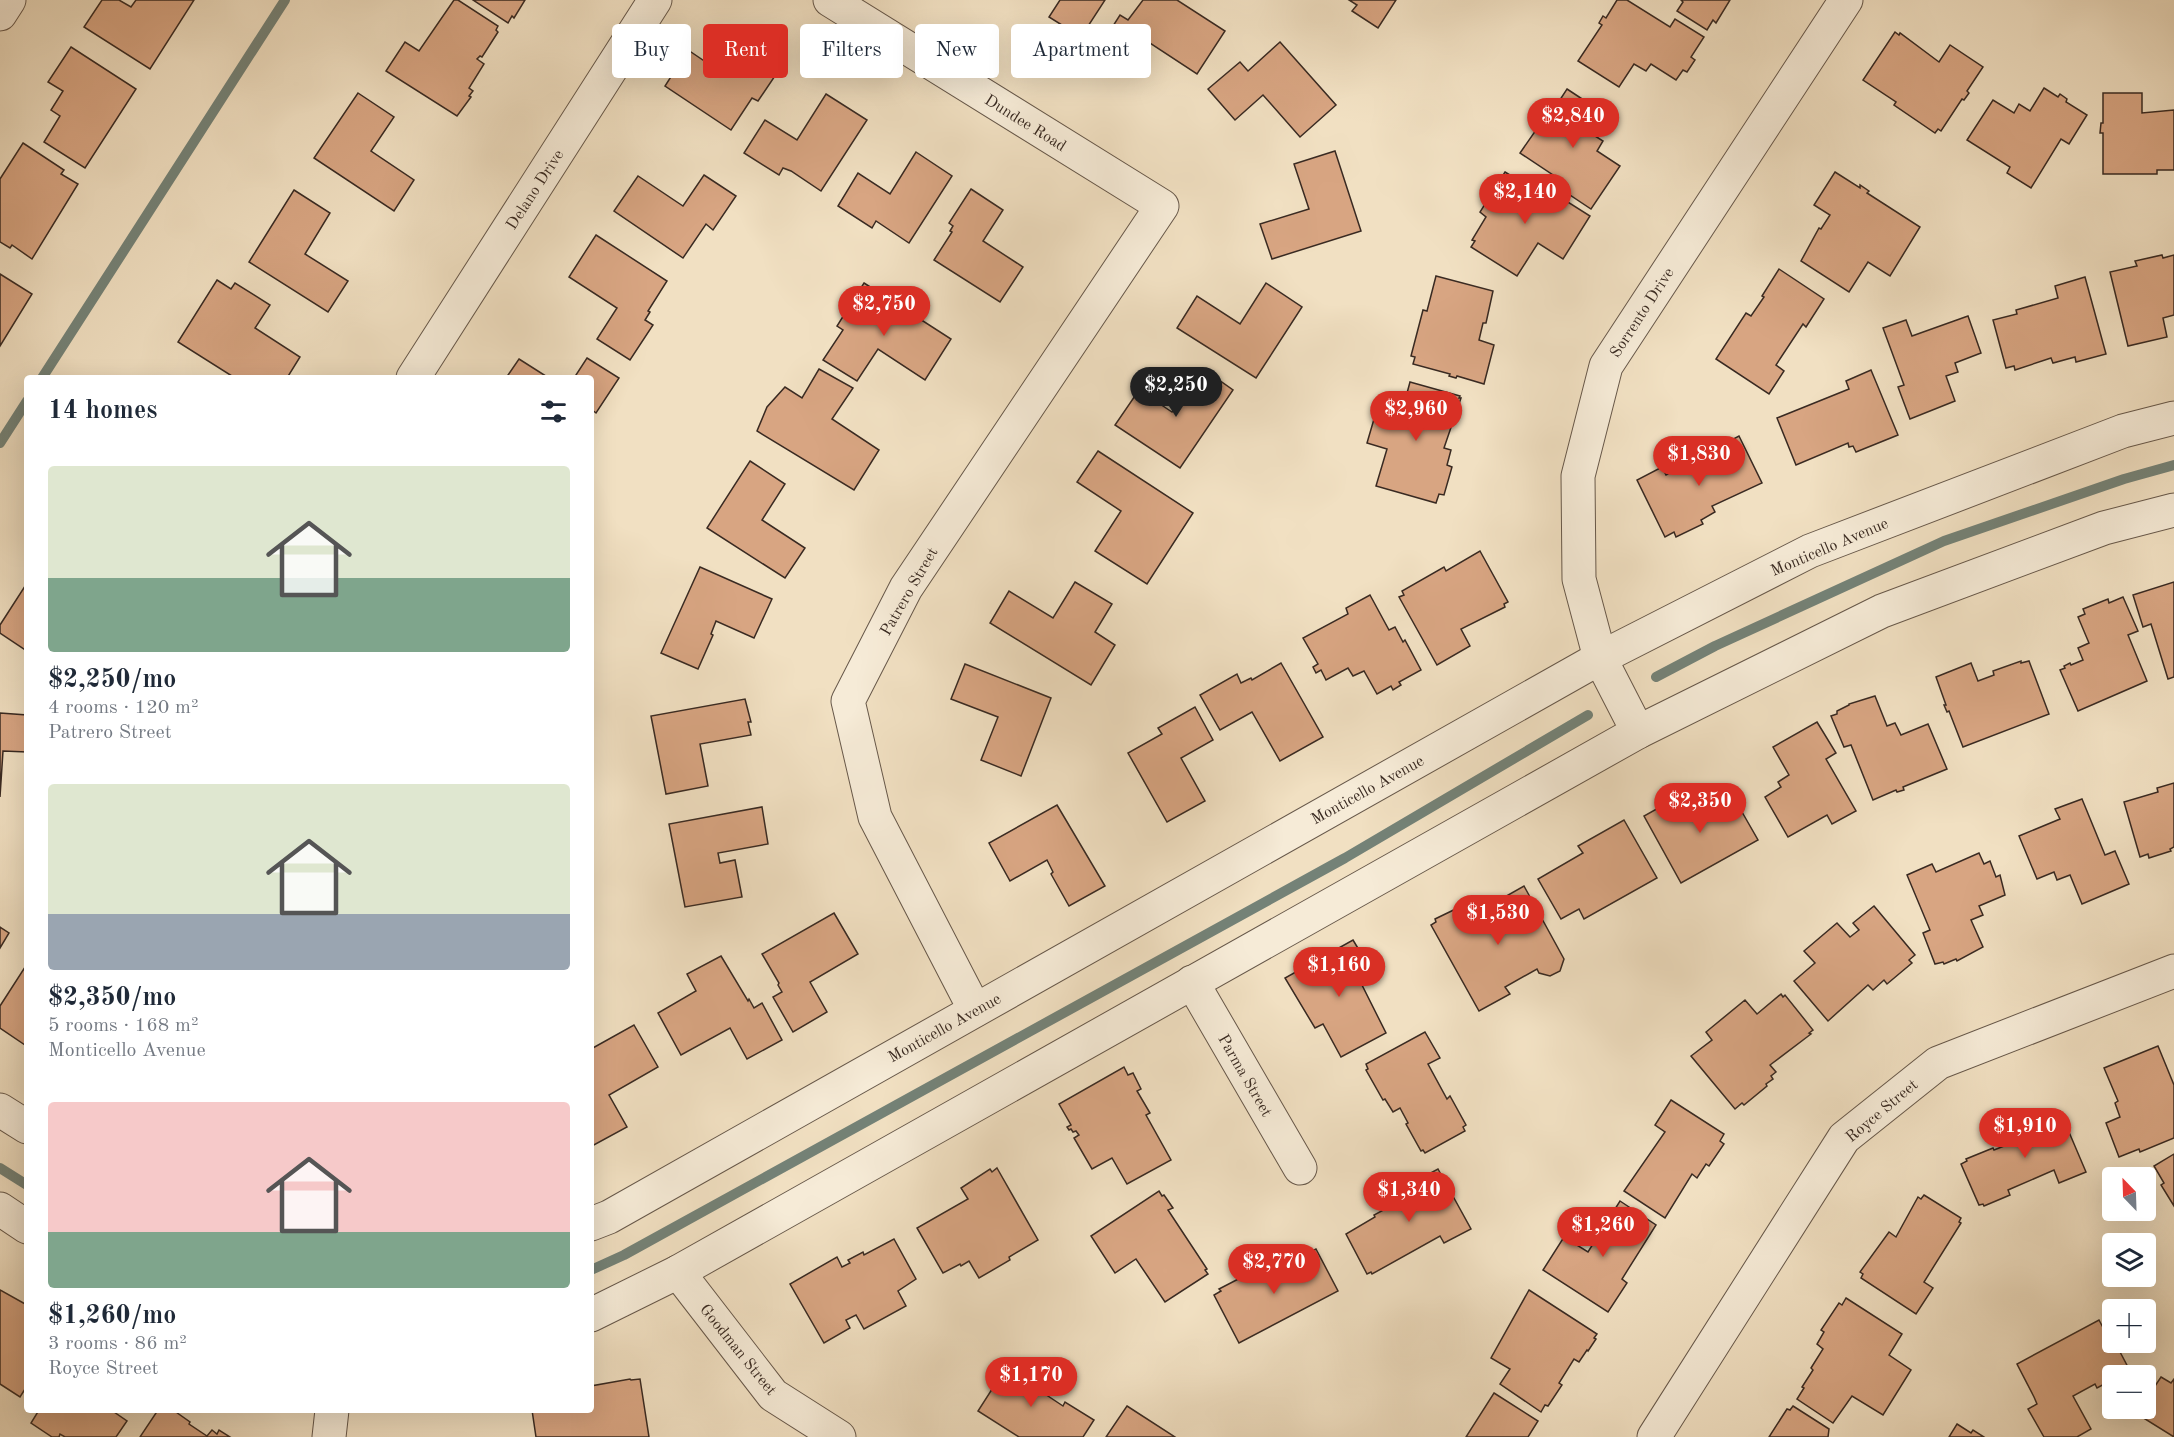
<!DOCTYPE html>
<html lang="en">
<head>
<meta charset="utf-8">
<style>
  body { margin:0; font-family:"Old Standard TT",serif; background:#f6f6f7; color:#1f2937; height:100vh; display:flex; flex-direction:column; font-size:22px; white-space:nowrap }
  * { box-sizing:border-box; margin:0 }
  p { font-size:20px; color:#747a83 }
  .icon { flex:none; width:33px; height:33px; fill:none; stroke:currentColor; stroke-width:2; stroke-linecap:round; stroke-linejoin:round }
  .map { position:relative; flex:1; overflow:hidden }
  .panel { position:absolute; left:24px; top:375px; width:570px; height:1038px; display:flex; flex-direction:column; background:#fff; border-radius:6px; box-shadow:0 6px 24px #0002 }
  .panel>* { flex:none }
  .hud { position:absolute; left:612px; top:24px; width:570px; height:54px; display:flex; gap:12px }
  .needle { width:39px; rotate:337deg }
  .tools { position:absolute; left:2102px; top:1167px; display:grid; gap:12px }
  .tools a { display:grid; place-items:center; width:54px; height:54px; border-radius:6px; background:#fff; box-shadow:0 6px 24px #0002; font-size:30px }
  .price { position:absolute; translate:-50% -51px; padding:0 14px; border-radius:21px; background:#d93025; color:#fff; font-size:20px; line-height:39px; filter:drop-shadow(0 2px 3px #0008) }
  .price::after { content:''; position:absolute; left:50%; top:36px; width:18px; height:14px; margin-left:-9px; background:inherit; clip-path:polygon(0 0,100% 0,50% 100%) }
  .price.current { background:#222; color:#fff }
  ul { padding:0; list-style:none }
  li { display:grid; align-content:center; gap:12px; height:318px; padding:0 24px }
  li span { display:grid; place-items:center; height:186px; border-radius:6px; color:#555 }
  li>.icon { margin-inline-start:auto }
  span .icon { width:108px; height:108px; fill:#fffc; stroke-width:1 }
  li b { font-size:26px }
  h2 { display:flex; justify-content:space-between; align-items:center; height:72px; padding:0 24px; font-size:26px }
  .chip { padding:0 21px; border-radius:6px; background:#fff; box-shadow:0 6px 24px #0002; font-size:21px; line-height:54px }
  .chip.current { background:#d93025; color:#fff }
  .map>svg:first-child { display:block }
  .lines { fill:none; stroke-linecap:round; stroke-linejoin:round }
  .stream { stroke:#748277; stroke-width:10 }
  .building { fill:#d8a582; stroke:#392a22; stroke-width:1.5 }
  .street-casing { stroke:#67584a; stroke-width:35 }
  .street { stroke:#f6ebd7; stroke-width:33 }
  .labels { text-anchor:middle; stroke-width:5; stroke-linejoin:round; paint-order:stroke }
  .street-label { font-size:16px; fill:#392a22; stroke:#f6ebd7 }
</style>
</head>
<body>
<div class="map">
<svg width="2174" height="1437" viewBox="0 0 2174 1437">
  <rect width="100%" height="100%" fill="#f1e0c2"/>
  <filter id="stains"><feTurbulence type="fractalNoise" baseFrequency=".00333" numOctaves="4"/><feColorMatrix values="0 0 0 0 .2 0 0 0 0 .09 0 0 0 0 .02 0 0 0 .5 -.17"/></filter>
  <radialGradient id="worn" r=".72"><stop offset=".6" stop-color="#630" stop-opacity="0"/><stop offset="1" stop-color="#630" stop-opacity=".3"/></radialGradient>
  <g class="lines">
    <!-- stream -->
    <g class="stream">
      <polyline points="42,378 285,0"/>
      <polyline points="0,443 27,401"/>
      <polyline points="1656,677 1715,646 1944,541 2124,479 2174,465"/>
      <polyline points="0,1168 27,1185"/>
      <polyline points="591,1270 624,1255 1345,858 1588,715"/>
    </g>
  </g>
  <!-- building -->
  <g class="building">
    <polygon points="102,0 119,0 131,7 136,0 194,0 150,69 84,27"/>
    <polygon points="454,0 458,0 498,26 496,30 498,32 482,57 480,56 477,59 484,64 469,88 473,91 469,96 471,97 457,116 386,71 405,42 419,51"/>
    <polygon points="473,0 525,0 514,18 512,16 508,23"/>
    <polygon points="1060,0 1105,0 1081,37 1049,17"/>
    <polygon points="1143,0 1177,0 1225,31 1197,74 1150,43 1132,72 1097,51 1120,15 1128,20"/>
    <polygon points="1349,0 1396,0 1378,28 1352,11 1357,5"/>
    <polygon points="1617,0 1627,0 1670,27 1675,19 1704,37 1691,57 1695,60 1687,72 1683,70 1676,80 1651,64 1646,71 1634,64 1619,87 1578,61 1602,25 1599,23 1603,16 1606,18"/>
    <polygon points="1681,0 1730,0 1716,23 1713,20 1707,30 1677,11 1683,2"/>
    <polygon points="1895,32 1899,35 1900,33 1939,62 1950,45 1983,67 1967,91 1969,93 1964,100 1962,99 1941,131 1938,129 1935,133 1894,105 1896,102 1863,80"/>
    <polygon points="1280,42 1336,105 1300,137 1263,95 1235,120 1208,89 1240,62 1248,71"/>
    <polygon points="749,46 781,67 758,101 752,98 731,130 665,86 688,50 728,77"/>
    <polygon points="71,47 136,89 85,168 44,142 60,116 51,110 63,91 48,82"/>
    <polygon points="2044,88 2058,97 2060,94 2067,99 2066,102 2087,115 2069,144 2061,139 2031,188 2007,173 2010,167 1967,140 1993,100 2014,113 2019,104 2030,111"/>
    <polygon points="1567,89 1608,116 1595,136 1603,141 1597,151 1620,166 1591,209 1564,191 1568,185 1520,153 1536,130 1539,132"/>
    <polygon points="358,93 394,117 371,151 414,180 394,211 314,158"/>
    <polygon points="2103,93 2142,93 2142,113 2174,110 2174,170 2157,170 2157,174 2103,174 2103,133 2100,133 2101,123 2103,123"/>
    <polygon points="826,94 867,120 821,191 791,171 783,168 779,175 744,153 765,120 797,140"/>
    <polygon points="23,143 64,170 61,174 78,184 32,259 12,245 10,248 0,242 0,179"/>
    <polygon points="1335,151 1361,231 1272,259 1260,224 1309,209 1294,164"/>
    <polygon points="916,152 952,176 909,243 876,221 872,228 838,206 858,173 890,194"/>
    <polygon points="1505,172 1556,203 1560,197 1590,216 1563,259 1538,243 1517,276 1471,247 1475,241 1472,240 1486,217 1480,212"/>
    <polygon points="1835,172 1860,188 1860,185 1869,191 1867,193 1920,227 1890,276 1868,262 1849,292 1801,261 1819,228 1821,229 1830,215 1814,205"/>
    <polygon points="704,175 736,196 713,230 706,224 683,258 614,211 638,176 683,206"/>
    <polygon points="971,189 1003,210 983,241 1023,267 1000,302 934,260 952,232 950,231 953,226 949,223"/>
    <polygon points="294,190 330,213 305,254 348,281 328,312 249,262"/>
    <polygon points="596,235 667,281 648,311 650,312 645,320 653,325 630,360 597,339 617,308 569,277"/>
    <polygon points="2162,255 2163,258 2174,255 2174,315 2163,318 2167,337 2128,346 2110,272 2137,266 2135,261"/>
    <polygon points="1779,269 1824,299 1806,327 1803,324 1776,365 1784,371 1769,394 1716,359 1746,313 1751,316 1764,297 1762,296"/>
    <polygon points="0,274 32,294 0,346"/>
    <polygon points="1436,276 1493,291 1486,323 1483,323 1479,340 1494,345 1484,384 1457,376 1456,378 1449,376 1450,374 1413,364 1415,357 1411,356 1423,310 1427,311"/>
    <polygon points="2085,277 2106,354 2076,362 2075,357 2053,363 2051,358 2015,370 2014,366 2006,368 1993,320 2017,314 2016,310 2058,298 2055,286"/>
    <polygon points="217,280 231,289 235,283 270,305 255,328 300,357 287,378 235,378 178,342"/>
    <polygon points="864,283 951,339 925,380 878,349 857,381 823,360 843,330 837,326"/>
    <polygon points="1266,283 1302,307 1256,378 1177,328 1197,296 1240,324"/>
    <polygon points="1968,316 1981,353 1955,363 1958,372 1946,376 1955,401 1910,419 1898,387 1904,385 1883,328 1906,320 1912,336"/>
    <polygon points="587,358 619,378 596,413 591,409 591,378 574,378"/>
    <polygon points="519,359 549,378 506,378"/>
    <polygon points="1202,368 1233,390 1180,468 1115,425 1139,390 1172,412"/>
    <polygon points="819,369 853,388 832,419 879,450 854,490 757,431 767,407 785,387 802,398"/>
    <polygon points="1871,370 1898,435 1856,452 1853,446 1849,447 1848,443 1796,465 1777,418 1849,389 1846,381"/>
    <polygon points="1410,382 1460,396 1459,398 1461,398 1444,448 1451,450 1447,465 1452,467 1444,495 1439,494 1436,503 1376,486 1387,449 1367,443 1379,402 1403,408"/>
    <polygon points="1739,436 1762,483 1712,506 1715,512 1701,520 1703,524 1676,537 1674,532 1665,537 1637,480 1662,467 1666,475"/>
    <polygon points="1098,451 1193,513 1147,584 1095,551 1121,511 1077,482"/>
    <polygon points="750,461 785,484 762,520 805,548 785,578 707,528"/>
    <polygon points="1480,551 1508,602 1504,604 1505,607 1461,629 1470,646 1437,665 1399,597 1404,595 1402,591 1444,567 1446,571"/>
    <polygon points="700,567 772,599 754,638 716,621 711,634 713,635 698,669 661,653"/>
    <polygon points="1075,582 1112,604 1095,632 1115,645 1091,685 990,623 1009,591 1053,618"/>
    <polygon points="2174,582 2174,677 2168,679 2151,624 2143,627 2133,595"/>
    <polygon points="27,583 27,651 0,633 0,625"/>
    <polygon points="1370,595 1389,630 1395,627 1403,642 1405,640 1421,670 1399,682 1401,685 1393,690 1391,686 1377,694 1364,671 1353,676 1348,668 1326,680 1321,670 1316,673 1313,667 1318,664 1303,638 1348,614 1346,608"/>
    <polygon points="2123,597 2138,631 2128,635 2147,681 2078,711 2060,670 2065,668 2064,666 2070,663 2071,665 2083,660 2078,648 2089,643 2078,617 2085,614 2083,609 2108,599 2109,603"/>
    <polygon points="2021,661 2021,663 2029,661 2049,714 1963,747 1949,711 1947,712 1944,705 1946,705 1936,677 1971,663 1978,681 1994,675 1993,671"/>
    <polygon points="1281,663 1323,737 1280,761 1252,712 1220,730 1200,695 1237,674 1241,683 1251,678 1252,680"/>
    <polygon points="965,664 1051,698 1021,776 981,760 998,717 951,699"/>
    <polygon points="1875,696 1887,726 1895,723 1901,735 1928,724 1947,769 1903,787 1904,790 1897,792 1896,790 1873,800 1851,745 1844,747 1831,716 1837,714 1837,711 1849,705 1849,704"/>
    <polygon points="745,699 751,722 748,722 751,735 700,744 708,786 666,794 651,716"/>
    <polygon points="1195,707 1213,740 1181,758 1205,801 1167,822 1128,753 1162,734 1158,728"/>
    <polygon points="0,713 27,715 27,752 3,751 0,797"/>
    <polygon points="1817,722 1836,753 1826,759 1856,811 1832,824 1827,815 1788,837 1765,797 1781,787 1778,782 1789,775 1773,747"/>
    <polygon points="2174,783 2174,847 2170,849 2171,851 2149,858 2148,854 2140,857 2124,802 2158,792 2157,788"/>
    <polygon points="1730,791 1758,840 1681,883 1644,816 1678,797 1691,820 1699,816 1696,810"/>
    <polygon points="2082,799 2105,855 2115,851 2129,884 2082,904 2070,875 2057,880 2054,872 2037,879 2019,836 2060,819 2055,809"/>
    <polygon points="1057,805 1105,886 1069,906 1051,874 1053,872 1047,860 1010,881 989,843"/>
    <polygon points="762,807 768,844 718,853 720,863 735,860 742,897 685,907 669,824"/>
    <polygon points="1624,820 1657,878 1584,919 1579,909 1561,919 1538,879 1583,853 1578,846"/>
    <polygon points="1979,853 1984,864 1990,861 1996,877 2000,875 2005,895 1979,906 1983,915 1971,920 1983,947 1957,961 1956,959 1944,964 1943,962 1935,964 1923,933 1930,930 1907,875 1932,864 1936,872"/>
    <polygon points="1524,886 1564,959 1560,971 1550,976 1539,973 1537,969 1505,987 1510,994 1479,1011 1431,925 1436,922 1435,919 1466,904 1473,915"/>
    <polygon points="1874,906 1915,955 1909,960 1912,963 1887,984 1884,980 1873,990 1868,985 1828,1021 1794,981 1815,963 1804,951 1837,923 1850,937 1859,930 1853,923"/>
    <polygon points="834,913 858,954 810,982 827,1012 793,1032 773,997 782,992 778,985 779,983 762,954"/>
    <polygon points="0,927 9,933 0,948"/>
    <polygon points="1353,940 1371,970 1358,977 1386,1033 1341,1057 1323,1024 1315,1028 1285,978"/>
    <polygon points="721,956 748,1001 749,999 754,1008 762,1003 782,1040 747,1059 730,1028 681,1055 658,1013 696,991 687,974"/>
    <polygon points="27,964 27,1042 25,1045 0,1028 0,1006"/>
    <polygon points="1781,994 1783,997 1785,995 1813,1030 1809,1033 1811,1034 1770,1065 1776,1072 1771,1076 1773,1079 1766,1084 1767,1086 1744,1105 1742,1103 1735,1109 1691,1056 1712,1040 1706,1032 1745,1000 1757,1014"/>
    <polygon points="634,1025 658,1067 609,1095 627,1127 592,1146 591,1049"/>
    <polygon points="1425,1032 1440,1058 1428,1064 1447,1099 1450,1096 1466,1125 1463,1127 1465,1131 1425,1153 1423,1150 1421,1151 1406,1124 1408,1123 1400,1108 1393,1112 1385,1099 1383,1100 1366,1070 1368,1069 1366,1064"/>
    <polygon points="2158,1046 2174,1085 2174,1138 2140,1152 2139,1149 2119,1157 2106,1123 2120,1117 2115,1103 2118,1101 2104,1068"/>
    <polygon points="1124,1067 1128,1075 1133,1073 1141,1089 1137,1091 1150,1113 1146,1115 1171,1160 1127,1184 1112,1158 1092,1169 1074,1138 1079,1135 1076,1131 1073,1132 1071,1129 1069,1130 1067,1127 1071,1125 1059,1104"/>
    <polygon points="1671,1100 1724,1134 1720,1141 1724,1144 1709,1166 1706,1164 1697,1178 1692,1174 1665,1218 1624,1191 1665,1132 1655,1125"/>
    <polygon points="2052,1110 2053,1114 2060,1111 2086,1172 2059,1183 2054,1170 2008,1190 2010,1195 1984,1206 1983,1204 1979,1205 1961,1164 1967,1161 1966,1159 1993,1148 1994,1150 2014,1142 2011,1135 2017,1132 2016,1129 2023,1125 2023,1123"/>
    <polygon points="2174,1154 2174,1206 2161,1185 2164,1183 2154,1166"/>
    <polygon points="997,1168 1038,1240 1009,1257 1010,1260 979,1278 969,1261 961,1266 960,1264 943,1273 917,1228 968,1199 961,1188 990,1169 992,1172"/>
    <polygon points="1438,1169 1471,1229 1444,1243 1440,1236 1372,1274 1371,1272 1367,1274 1346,1234 1375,1217 1374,1215 1387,1208 1388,1210 1396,1206 1390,1196 1426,1173 1427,1175"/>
    <polygon points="1159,1191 1162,1196 1164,1195 1173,1208 1168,1210 1207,1269 1205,1270 1208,1274 1165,1302 1136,1259 1115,1273 1091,1236"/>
    <polygon points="1924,1195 1961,1218 1959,1222 1961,1223 1924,1282 1933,1288 1916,1314 1861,1278 1863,1274 1860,1272 1889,1232 1896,1237 1918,1197 1921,1199"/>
    <polygon points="1620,1201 1656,1225 1622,1279 1627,1283 1608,1312 1543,1270 1564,1237 1588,1252"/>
    <polygon points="894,1239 916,1279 898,1291 906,1306 864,1329 856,1315 846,1320 850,1328 824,1343 790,1284 837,1257 842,1267 850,1263 848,1260 863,1252 864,1255"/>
    <polygon points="1316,1249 1338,1291 1239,1343 1214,1295 1221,1291 1219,1289 1246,1275 1246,1277 1256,1271 1258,1274 1263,1272 1265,1276"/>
    <polygon points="0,1290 27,1305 27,1386 20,1397 0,1384"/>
    <polygon points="1529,1290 1597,1334 1594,1338 1596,1339 1588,1351 1587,1350 1579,1362 1574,1359 1559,1383 1562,1385 1548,1406 1545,1405 1541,1412 1500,1384 1510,1369 1491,1358"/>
    <polygon points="1846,1298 1902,1334 1889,1355 1911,1370 1883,1415 1852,1396 1833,1423 1797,1399 1804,1388 1802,1387 1813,1370 1811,1368 1823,1349 1817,1344 1824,1332 1821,1330 1839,1303 1842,1305"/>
    <polygon points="2099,1320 2116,1352 2119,1350 2130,1371 2121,1376 2112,1376 2112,1380 2097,1388 2095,1384 2073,1396 2091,1429 2077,1437 2044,1437 2028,1409 2037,1404 2034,1397 2017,1364"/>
    <polygon points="1012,1358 1037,1374 1030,1384 1063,1406 1065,1402 1094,1420 1083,1437 1019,1437 978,1411"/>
    <polygon points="2161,1377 2171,1383 2174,1379 2174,1437 2137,1414 2140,1408 2145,1408 2145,1401"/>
    <polygon points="630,1379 631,1380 640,1379 649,1437 536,1437 532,1410 591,1410 591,1386"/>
    <polygon points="1494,1393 1538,1421 1528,1437 1466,1437"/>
    <polygon points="1127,1406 1175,1437 1106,1437"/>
    <polygon points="1793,1406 1829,1429 1828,1437 1769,1437 1787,1409 1790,1410"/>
    <polygon points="39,1410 111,1410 127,1421 116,1437 65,1437 60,1434 59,1437 52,1437 31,1423"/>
    <polygon points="158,1410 173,1410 190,1422 189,1424 207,1436 212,1430 217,1434 219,1430 230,1437 140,1437"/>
    <polygon points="1957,1424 1971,1433 1973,1430 1984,1437 1949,1437"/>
  </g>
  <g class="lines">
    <defs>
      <g id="street">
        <polyline points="830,0 1162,206 906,588 848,701 875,817 975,1010"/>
        <polyline points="0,14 9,0"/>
        <polyline points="413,378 655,0"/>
        <polyline points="1638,732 1600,658 1579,579 1578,476 1606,366 1846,0"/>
        <polyline points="1192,982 1300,1168"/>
        <polyline points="0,1110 27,1127"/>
        <polyline points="0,1209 27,1227"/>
        <polyline points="591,1224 609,1217 1600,658 1810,551 2123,431 2174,418"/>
        <polyline points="678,1272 773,1395 839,1437"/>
        <polyline points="591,1315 678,1272 1638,732 1882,611 2104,528 2174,510"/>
        <polyline points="329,1437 332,1410"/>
        <polyline points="1654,1437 1844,1138 1938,1063 2174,971"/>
      </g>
    </defs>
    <!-- street casing -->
    <use href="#street" class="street-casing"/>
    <!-- street -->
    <use href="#street" class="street"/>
  </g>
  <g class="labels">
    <!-- street labels -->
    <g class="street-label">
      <text transform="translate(1026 122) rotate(32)" y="6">Dundee Road</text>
      <text transform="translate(534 189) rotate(-57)" y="6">Delano Drive</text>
      <text transform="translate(1641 312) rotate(-57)" y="6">Sorrento Drive</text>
      <text transform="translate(1829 546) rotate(-23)" y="6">Monticello Avenue</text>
      <text transform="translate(908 591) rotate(-60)" y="6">Patrero Street</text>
      <text transform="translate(1367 789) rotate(-29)" y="6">Monticello Avenue</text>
      <text transform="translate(944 1027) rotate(-29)" y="6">Monticello Avenue</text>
      <text transform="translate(1246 1075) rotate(60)" y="6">Parma Street</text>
      <text transform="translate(1881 1110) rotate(-40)" y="6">Royce Street</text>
      <text transform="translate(739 1349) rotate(51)" y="6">Goodman Street</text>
    </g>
  </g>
  <rect width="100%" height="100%" filter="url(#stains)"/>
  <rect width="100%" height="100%" fill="url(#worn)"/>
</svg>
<div class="tools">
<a><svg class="needle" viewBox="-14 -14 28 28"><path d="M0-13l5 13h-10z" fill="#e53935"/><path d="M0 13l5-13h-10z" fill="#747a83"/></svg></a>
<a><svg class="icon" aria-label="layers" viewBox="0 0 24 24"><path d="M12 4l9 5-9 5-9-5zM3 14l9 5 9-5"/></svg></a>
<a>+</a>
<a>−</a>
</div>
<b class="price" style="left:1573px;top:149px">$2,840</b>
<b class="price" style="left:1525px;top:225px">$2,140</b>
<b class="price" style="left:884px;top:337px">$2,750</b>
<b class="price current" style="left:1176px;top:418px">$2,250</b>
<b class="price" style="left:1416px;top:442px">$2,960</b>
<b class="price" style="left:1699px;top:487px">$1,830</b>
<b class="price" style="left:1700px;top:834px">$2,350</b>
<b class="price" style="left:1498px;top:946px">$1,530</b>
<b class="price" style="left:1339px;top:998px">$1,160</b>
<b class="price" style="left:2025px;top:1159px">$1,910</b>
<b class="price" style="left:1409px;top:1223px">$1,340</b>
<b class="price" style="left:1603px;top:1258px">$1,260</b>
<b class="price" style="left:1274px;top:1295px">$2,770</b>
<b class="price" style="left:1031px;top:1408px">$1,170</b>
<div class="hud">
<a class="chip">Buy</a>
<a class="chip current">Rent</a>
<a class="chip">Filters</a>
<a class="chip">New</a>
<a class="chip">Apartment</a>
</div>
<section class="panel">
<h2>14 homes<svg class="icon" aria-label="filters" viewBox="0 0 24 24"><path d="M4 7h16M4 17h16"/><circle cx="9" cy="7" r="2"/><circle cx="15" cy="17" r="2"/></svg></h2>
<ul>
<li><span style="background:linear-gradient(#dfe7d0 60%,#7fa58c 0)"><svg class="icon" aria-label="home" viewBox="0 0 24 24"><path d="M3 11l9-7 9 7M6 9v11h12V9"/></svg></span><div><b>$2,250/mo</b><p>4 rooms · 120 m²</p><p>Patrero Street</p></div></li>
<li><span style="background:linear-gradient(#dfe7d0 70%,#9aa5b1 0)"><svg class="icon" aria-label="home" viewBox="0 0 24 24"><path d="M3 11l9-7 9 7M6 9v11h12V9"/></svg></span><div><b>$2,350/mo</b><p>5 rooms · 168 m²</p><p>Monticello Avenue</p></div></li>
<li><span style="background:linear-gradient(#f6c9c9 70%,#7fa58c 0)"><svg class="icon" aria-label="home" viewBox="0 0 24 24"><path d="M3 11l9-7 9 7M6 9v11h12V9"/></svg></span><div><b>$1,260/mo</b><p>3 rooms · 86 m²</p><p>Royce Street</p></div></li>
</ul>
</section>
</div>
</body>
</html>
